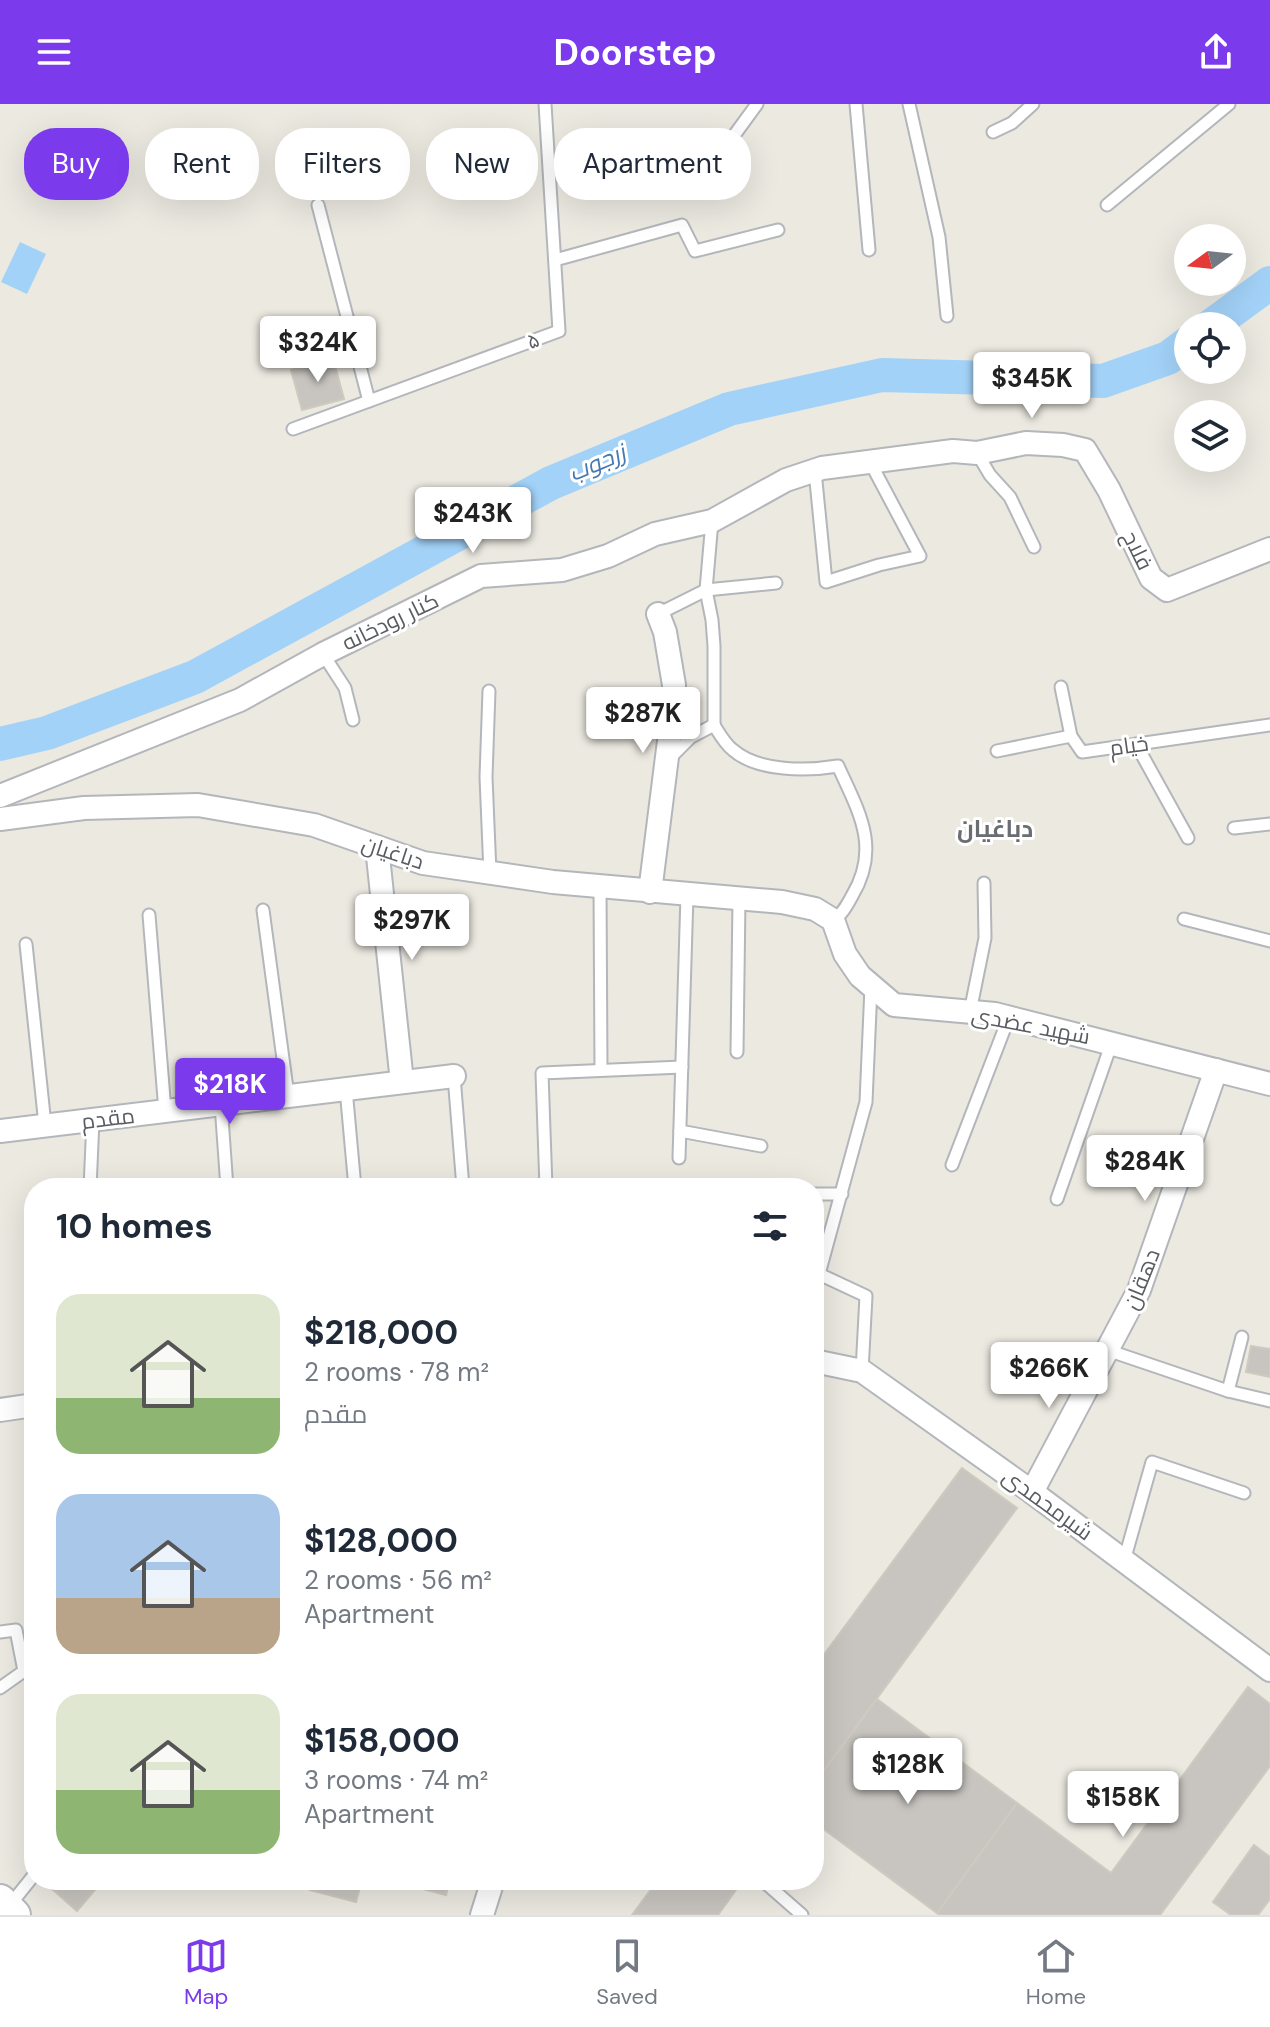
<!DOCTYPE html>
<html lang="en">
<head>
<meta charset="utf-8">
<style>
  body { margin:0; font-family:"DM Sans",Cairo,sans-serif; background:#f6f6f7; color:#1f2937; height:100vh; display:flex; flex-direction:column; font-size:30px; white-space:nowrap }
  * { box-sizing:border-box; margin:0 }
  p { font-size:26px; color:#747a83 }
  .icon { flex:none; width:44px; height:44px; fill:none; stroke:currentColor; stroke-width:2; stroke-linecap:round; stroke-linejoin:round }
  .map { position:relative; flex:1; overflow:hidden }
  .panel { position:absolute; left:24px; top:1074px; width:800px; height:712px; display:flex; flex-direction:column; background:#fff; border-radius:32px; box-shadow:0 8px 32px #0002 }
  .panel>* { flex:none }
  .banner { position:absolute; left:24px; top:24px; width:800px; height:72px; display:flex; gap:16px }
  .needle { width:52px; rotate:255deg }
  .controls { position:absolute; left:1174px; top:120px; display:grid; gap:16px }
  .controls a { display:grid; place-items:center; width:72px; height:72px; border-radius:50%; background:#fff; box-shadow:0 8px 32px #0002; font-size:40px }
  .price { position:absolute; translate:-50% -68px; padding:0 18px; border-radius:8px; background:#fff; color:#222; font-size:26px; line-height:52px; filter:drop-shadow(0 2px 4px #0008) }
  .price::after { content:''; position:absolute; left:50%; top:48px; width:24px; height:18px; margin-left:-12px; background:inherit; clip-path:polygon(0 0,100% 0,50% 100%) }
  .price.active { background:#7c3aed; color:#fff }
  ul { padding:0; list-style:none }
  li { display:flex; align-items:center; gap:24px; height:200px; padding:0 32px }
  li span { display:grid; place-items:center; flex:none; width:224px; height:160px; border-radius:24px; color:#555 }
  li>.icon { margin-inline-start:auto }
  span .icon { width:96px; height:96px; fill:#fffc; stroke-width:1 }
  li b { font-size:34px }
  h2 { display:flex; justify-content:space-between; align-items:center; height:96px; padding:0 32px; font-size:34px }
  .tag { padding:0 28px; border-radius:32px; background:#fff; box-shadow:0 8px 32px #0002; font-size:28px; line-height:72px }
  .tag.active { background:#7c3aed; color:#fff }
  header { display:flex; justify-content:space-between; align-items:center; height:104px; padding:0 32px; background:#7c3aed; color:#fff; font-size:36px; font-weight:700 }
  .tabs { display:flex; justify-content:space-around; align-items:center; height:112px; border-top:2px solid #e0e1e3; background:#fff; font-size:22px; color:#747a83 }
  .tabs a { display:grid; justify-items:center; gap:4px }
  .tabs .active { color:#7c3aed }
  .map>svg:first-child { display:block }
  .water { fill:#a3d2f8 }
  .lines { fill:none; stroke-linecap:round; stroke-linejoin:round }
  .river { stroke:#a3d2f8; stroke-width:34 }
  .building { fill:#c8c5c0; stroke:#cfcabf; stroke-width:2 }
  .lane-casing { stroke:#b3b6ba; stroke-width:15 }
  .street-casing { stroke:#b3b6ba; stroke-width:26 }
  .secondary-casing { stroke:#b4b7bc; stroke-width:36 }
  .lane { stroke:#fff; stroke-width:11 }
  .street { stroke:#fff; stroke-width:22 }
  .secondary { stroke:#fff; stroke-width:32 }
  .labels { text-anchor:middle; stroke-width:6; stroke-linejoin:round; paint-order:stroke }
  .street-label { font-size:22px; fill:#595c60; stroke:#fff }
  .water-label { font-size:24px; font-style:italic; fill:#4679b1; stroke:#fff }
  .neighbourhood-label { font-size:24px; font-weight:bold; fill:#6a6e72; stroke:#fff }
</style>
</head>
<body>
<header><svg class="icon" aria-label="menu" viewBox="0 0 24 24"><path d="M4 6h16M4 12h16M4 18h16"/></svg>Doorstep<svg class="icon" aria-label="share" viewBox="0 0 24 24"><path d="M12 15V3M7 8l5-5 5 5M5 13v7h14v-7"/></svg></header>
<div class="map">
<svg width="1270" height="1811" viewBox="0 0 1270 1811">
  <rect width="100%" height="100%" fill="#ebe9e0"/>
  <!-- water -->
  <polygon class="water" points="20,138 46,150 27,190 1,178"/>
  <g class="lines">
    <!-- river -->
    <g class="river">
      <polyline points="1211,222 1270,179"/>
      <polyline points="0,640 47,629 195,573 551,379 729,305 882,271 1103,277 1168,254 1188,239"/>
    </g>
  </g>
  <!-- building -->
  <g class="building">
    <polygon points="333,254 344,295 302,306 291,266"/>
    <polygon points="1251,1242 1270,1245 1270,1273 1246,1268"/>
    <polygon points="962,1364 1017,1404 814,1680 814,1564"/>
    <polygon points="1248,1583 1270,1600 1270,1662 1160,1811 940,1811 937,1809 1017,1699 1111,1769"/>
    <polygon points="877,1595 1017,1699 937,1809 814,1718 814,1680"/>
    <polygon points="1254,1741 1270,1753 1270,1795 1258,1811 1231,1811 1213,1798"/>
    <polygon points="42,1776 93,1776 99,1781 77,1807"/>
    <polygon points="313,1776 362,1776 356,1798 310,1786"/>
    <polygon points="388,1776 450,1776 446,1791"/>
    <polygon points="658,1776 743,1776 718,1811 632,1811"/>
  </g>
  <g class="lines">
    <defs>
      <g id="lane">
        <polyline points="856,0 869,146"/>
        <polyline points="909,0 939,133 947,212"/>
        <polyline points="993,28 1012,19 1033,0"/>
        <polyline points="665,52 711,63 757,0"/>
        <polyline points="318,101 369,297"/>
        <polyline points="1107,101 1229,0"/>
        <polyline points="555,156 682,121 695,147 778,126"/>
        <polyline points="293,325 559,227 545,0"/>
        <polyline points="977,349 990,371 1010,393 1034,443"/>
        <polyline points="815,367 826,478 879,461 920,452 870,358"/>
        <polyline points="712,417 706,486 712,516 714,542 714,621"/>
        <polyline points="658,510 706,486 776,479"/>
        <polyline points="323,550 345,584 353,616"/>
        <polyline points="1061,583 1071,632"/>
        <polyline points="489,587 486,673 490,769"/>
        <path d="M714,621c5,8 11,19 19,25 25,22 75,21 105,16 21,46 43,82 14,130 -5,9 -10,19 -19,24"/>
        <polyline points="1136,640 1188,734"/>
        <polyline points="997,647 1071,632 1082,648 1270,621"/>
        <polyline points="670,654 691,633 714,621"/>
        <polyline points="1234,724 1270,720"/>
        <polyline points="600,783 601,965"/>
        <polyline points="263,806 288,992"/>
        <polyline points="149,811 165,1007"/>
        <polyline points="1184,815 1270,837"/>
        <polyline points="26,840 45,1021"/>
        <polyline points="970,908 985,834 984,779"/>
        <polyline points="737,948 739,795"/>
        <polyline points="454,972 463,1084"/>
        <polyline points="346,985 355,1084"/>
        <polyline points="221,1000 227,1084"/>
        <polyline points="680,1027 761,1042"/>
        <polyline points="679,1054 687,791"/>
        <polyline points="952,1061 1009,913"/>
        <polyline points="90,1084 93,1016"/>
        <polyline points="546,1084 542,969 682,963"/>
        <polyline points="814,1090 842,1090"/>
        <polyline points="1057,1095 1112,938"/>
        <polyline points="1107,1246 1228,1287 1270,1297"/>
        <polyline points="862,1267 866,1192 819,1170 866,998 871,883"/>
        <polyline points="1228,1287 1242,1233"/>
        <polyline points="1124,1457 1152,1358 1244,1389"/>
        <polyline points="0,1528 16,1526 24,1567 0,1584"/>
        <polyline points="762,1776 802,1811"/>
        <polyline points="10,1801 34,1771"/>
      </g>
      <g id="street">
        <polyline points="0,692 240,596 323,550 481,472 562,466 608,452 655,430 712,417 786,376 822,364 953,347 977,349 1026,339 1063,341 1085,346 1109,386 1151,474 1167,486 1270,445"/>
        <polyline points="0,715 84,704 198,701 314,721 423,759 553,778 782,798 815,805 833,816 845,850 860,872 894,901 995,910 1270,980"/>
        <polyline points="377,743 402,978"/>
        <polyline points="650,788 671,621 674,581 665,528 658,510"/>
        <polyline points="0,1027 454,972"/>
        <polyline points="814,1257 862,1267 1032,1388 1270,1566"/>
        <polyline points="0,1306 34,1301"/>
        <polyline points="1032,1388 1139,1186 1216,966"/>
        <polyline points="482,1811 493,1776"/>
      </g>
      <polyline id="secondary" points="0,1797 14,1811"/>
    </defs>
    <!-- lane casing -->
    <use href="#lane" class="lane-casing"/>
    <!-- street casing -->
    <use href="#street" class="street-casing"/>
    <!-- secondary casing -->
    <use href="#secondary" class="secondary-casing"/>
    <!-- lane -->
    <use href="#lane" class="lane"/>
    <!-- street -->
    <use href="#street" class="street"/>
    <!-- secondary -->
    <use href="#secondary" class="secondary"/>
  </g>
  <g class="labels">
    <!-- street labels -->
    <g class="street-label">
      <text transform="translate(533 236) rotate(-20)" y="8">۵</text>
      <text transform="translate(1138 446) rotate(64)" y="8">فلاح</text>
      <text transform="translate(390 517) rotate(-26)" y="8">کنار رودخانه</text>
      <text transform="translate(1129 641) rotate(-8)" y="8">خیام</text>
      <text transform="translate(393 748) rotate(18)" y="8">دباغیان</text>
      <text transform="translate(1031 921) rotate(11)" y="8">شهید عضدی</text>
      <text transform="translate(108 1014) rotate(-7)" y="8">مقدم</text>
      <text transform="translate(1141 1175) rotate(-68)" y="8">دهقان</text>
      <text transform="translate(1048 1400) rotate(36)" y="8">شیرمحمدی</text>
    </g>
    <!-- water labels -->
    <g class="water-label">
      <text transform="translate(597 359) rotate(-23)" y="8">زرجوب</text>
    </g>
    <!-- neighbourhood labels -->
    <g class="neighbourhood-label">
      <text x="995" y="733">دباغیان</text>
    </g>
  </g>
</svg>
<div class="controls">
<a><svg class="needle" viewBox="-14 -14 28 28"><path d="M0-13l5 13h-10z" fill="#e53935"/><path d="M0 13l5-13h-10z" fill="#747a83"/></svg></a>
<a><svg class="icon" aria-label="locate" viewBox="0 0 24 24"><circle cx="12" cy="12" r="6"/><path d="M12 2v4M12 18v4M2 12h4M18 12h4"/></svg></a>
<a><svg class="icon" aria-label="layers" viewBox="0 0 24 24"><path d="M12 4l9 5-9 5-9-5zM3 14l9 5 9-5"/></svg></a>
</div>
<b class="price" style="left:318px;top:280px">$324K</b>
<b class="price" style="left:1032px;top:316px">$345K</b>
<b class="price" style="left:473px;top:451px">$243K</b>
<b class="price" style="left:643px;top:651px">$287K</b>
<b class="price" style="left:412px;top:858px">$297K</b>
<b class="price active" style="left:230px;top:1022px">$218K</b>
<b class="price" style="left:1145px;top:1099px">$284K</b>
<b class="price" style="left:1049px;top:1306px">$266K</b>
<b class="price" style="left:908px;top:1702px">$128K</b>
<b class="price" style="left:1123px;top:1735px">$158K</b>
<div class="banner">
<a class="tag active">Buy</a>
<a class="tag">Rent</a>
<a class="tag">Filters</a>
<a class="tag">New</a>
<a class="tag">Apartment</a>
</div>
<section class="panel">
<h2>10 homes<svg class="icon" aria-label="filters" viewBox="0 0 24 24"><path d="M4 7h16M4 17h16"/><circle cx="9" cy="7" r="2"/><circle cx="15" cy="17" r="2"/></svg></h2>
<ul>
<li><span style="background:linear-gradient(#dfe7d0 65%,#8fb573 0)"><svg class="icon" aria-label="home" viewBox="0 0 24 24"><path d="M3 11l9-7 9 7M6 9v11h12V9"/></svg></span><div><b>$218,000</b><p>2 rooms · 78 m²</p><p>مقدم</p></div></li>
<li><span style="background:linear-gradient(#a9c7e8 65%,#b9a48a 0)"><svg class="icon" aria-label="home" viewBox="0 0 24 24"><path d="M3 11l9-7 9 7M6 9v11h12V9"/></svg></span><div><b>$128,000</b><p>2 rooms · 56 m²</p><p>Apartment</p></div></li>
<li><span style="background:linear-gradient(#dfe7d0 60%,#8fb573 0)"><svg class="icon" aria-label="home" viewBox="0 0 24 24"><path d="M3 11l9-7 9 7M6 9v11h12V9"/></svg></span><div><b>$158,000</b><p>3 rooms · 74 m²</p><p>Apartment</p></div></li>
</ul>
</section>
</div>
<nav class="tabs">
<a class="active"><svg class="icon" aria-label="map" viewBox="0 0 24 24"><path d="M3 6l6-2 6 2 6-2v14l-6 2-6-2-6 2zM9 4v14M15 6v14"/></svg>Map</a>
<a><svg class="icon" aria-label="saved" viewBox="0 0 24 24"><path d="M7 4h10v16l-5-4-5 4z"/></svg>Saved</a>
<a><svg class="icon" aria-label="home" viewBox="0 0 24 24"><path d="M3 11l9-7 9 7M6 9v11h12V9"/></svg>Home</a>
</nav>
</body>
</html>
